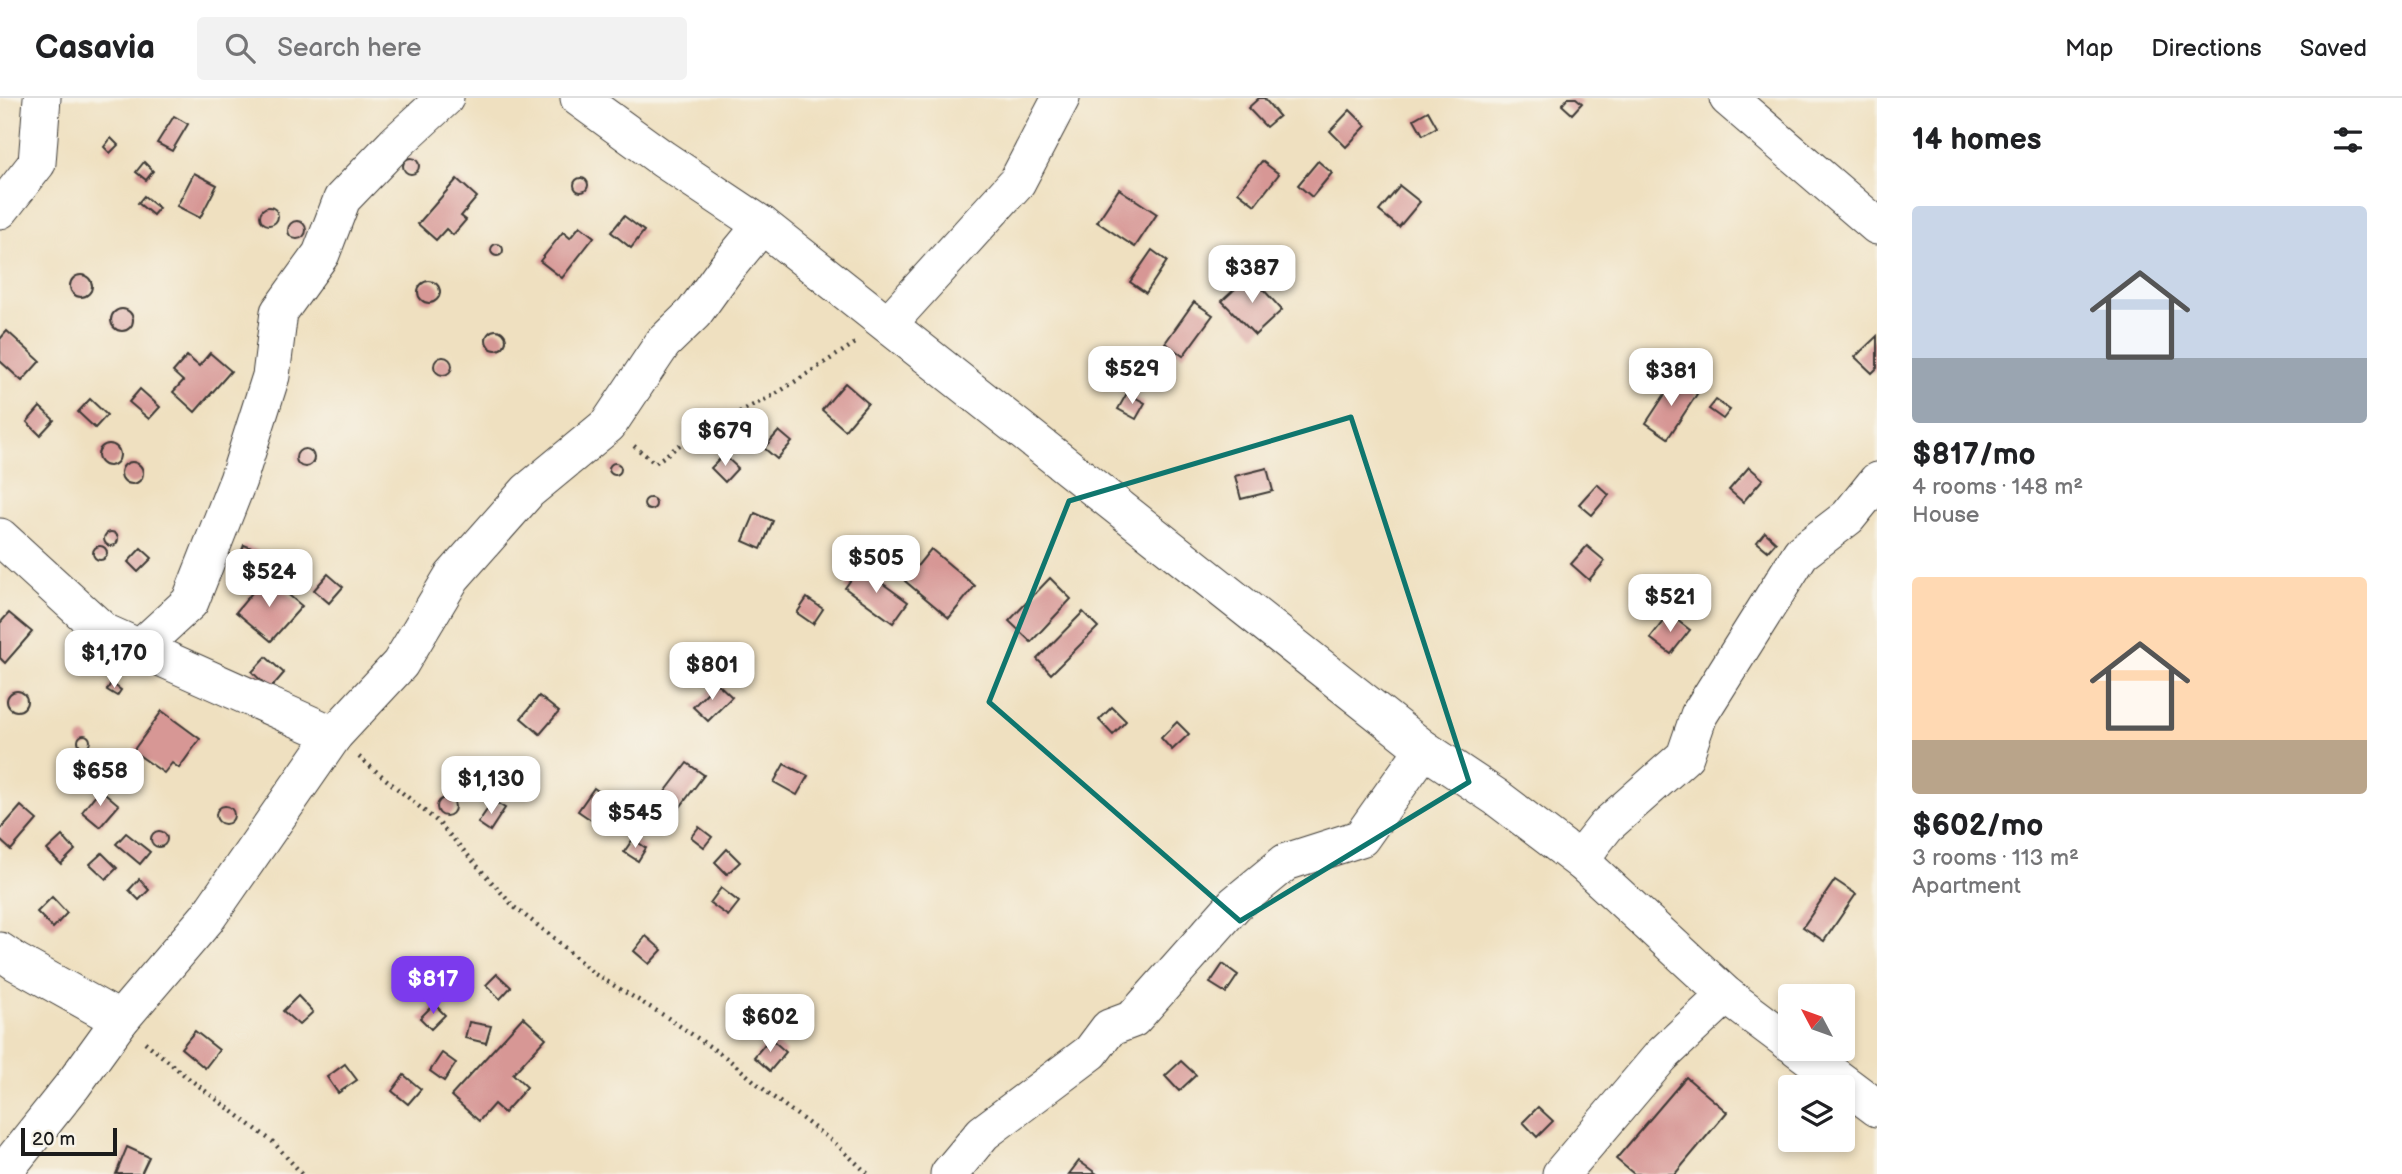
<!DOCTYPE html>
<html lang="en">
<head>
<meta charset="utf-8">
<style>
  body { margin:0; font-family:"Balsamiq Sans",sans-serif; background:#f2f2f2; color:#202124; height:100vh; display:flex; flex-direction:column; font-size:26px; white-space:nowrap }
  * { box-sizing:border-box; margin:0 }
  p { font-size:23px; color:#757577 }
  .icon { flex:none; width:38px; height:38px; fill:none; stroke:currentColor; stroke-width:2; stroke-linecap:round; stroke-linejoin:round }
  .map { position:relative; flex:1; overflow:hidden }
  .sheet { display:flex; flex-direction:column; background:#fff; width:525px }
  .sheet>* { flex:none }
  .needle { width:46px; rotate:311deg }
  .buttons { position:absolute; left:1778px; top:886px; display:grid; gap:14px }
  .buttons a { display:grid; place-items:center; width:77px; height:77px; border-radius:7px; background:#fff; box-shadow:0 4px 10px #0003; font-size:35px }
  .scale { position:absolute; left:21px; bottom:18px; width:96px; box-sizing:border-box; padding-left:7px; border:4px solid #1c1c1c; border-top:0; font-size:19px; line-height:24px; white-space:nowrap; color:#1c1c1c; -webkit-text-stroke:5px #f7f3e8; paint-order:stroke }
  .price { position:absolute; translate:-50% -60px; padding:0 16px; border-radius:14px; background:#fff; color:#222; font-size:23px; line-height:46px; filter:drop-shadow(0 2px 4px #0008) }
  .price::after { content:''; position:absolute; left:50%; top:42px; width:21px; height:16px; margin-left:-10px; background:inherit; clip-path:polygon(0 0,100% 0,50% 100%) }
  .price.on { background:#7c3aed; color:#fff }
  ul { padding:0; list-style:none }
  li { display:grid; align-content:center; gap:14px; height:371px; padding:0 35px }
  li span { display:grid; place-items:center; height:217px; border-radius:7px; color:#555 }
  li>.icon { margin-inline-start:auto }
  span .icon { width:126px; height:126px; fill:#fffc; stroke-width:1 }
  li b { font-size:30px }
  h2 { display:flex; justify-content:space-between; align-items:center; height:84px; padding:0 35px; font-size:30px }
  header { display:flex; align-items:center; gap:42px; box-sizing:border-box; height:98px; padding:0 35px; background:#fff; border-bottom:2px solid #e0e0e0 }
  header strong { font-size:33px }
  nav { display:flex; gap:38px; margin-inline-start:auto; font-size:24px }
  .search { width:490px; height:63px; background:#f2f2f2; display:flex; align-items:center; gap:18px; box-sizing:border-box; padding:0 24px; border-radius:7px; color:#757577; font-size:26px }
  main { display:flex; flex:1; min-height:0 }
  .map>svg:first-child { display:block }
  .building { fill:#d79795 }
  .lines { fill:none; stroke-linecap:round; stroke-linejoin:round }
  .street-casing { stroke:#3c3935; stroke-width:39 }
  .path { stroke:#3c3935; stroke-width:4.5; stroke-dasharray:2 5; stroke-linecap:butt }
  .street { stroke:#fff; stroke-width:37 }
  .marked { fill:none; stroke:#0f766e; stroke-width:5; stroke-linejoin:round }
</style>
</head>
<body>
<header>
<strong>Casavia</strong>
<div class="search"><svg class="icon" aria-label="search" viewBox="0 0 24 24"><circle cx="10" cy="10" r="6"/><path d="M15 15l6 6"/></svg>Search here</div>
<nav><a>Map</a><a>Directions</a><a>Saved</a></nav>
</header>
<main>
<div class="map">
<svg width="1877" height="1076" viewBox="0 0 1877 1076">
  <rect width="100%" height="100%" fill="#f7f3e8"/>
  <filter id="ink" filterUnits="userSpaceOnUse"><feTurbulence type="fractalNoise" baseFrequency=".0143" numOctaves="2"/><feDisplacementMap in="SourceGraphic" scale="14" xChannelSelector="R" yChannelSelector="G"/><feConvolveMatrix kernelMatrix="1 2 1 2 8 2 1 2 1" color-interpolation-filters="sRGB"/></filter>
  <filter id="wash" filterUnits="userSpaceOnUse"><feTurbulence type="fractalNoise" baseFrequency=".00686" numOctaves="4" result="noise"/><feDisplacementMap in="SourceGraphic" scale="28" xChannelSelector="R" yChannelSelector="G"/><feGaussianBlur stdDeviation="1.57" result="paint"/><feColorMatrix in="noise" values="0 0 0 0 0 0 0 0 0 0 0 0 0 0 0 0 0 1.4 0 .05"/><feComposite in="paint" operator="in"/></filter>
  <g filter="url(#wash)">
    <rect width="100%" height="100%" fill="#efe0c0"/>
    <g id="blocks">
      <!-- building -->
      <g class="building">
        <polygon points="1259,0 1264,0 1279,18 1266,29 1248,10"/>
        <polygon points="1568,0 1576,0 1582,5 1572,16 1562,7"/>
        <polygon points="1350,12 1366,28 1346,49 1330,33"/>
        <polygon points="1428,13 1437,29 1423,37 1414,21"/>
        <polygon points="174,18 188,26 172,53 157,45"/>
        <polygon points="111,40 118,47 110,55 104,49"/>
        <circle cx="411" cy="68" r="8"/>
        <polygon points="1262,63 1279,76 1255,107 1238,94"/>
        <polygon points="1318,63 1332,75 1312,99 1298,87"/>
        <polygon points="144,64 153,73 146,82 136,74"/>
        <polygon points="194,75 217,87 200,120 177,108"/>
        <circle cx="581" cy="87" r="7"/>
        <polygon points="457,81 477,99 461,118 466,122 453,137 446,131 436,142 418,126"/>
        <polygon points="1400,88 1420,104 1399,129 1379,113"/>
        <polygon points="1119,91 1157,116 1135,149 1097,124"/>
        <polygon points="144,98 159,110 153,117 138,105"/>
        <circle cx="269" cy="118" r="9"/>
        <polygon points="624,118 644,133 631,150 611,134"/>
        <circle cx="297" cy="132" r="9"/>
        <polygon points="580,128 594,139 562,180 540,163 563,134 570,140"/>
        <circle cx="497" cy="152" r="6"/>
        <polygon points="1152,152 1167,163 1146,195 1130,184"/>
        <polygon points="1223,167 1236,176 1227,189 1213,179"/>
        <circle cx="81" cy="188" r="11"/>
        <polygon points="1250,177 1282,212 1255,237 1222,203"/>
        <circle cx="429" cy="194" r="11"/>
        <polygon points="1194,204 1213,217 1183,258 1165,245"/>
        <circle cx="122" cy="222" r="11"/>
        <circle cx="496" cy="242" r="10"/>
        <polygon points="7,233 40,263 22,283 0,263 0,241"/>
        <polygon points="1877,238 1877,270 1872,275 1855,259"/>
        <polygon points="210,255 231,273 195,314 173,294 183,283 173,274 187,258 199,268"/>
        <circle cx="443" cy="268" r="9"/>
        <polygon points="1675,281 1697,296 1668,340 1646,325"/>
        <polygon points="845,285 868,305 845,332 822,312"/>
        <polygon points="140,291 160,309 149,321 129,304"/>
        <polygon points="1127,295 1145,305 1136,321 1118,311"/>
        <polygon points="90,301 107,317 95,330 78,314"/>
        <polygon points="1716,302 1730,312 1723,321 1709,311"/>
        <polygon points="40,309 54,322 40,337 27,324"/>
        <polygon points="779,333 792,344 777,361 764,350"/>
        <circle cx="109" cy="357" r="11"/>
        <circle cx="305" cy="360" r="9"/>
        <polygon points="724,357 738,370 725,384 711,370"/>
        <circle cx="132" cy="375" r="11"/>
        <circle cx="615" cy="371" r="6"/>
        <polygon points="1749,369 1763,381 1743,404 1729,392"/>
        <polygon points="1267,370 1273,393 1241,401 1235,378"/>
        <polygon points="1597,386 1609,397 1592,417 1579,406"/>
        <circle cx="650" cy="406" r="6"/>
        <polygon points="755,415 773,423 761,451 743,443"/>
        <polygon points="1765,434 1776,444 1768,453 1757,444"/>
        <circle cx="111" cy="441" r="7"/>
        <polygon points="244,447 267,456 261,472 238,462"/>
        <polygon points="1587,448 1605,463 1589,482 1571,466"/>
        <circle cx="100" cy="455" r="7"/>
        <polygon points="141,450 152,460 138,474 128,464"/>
        <polygon points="931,451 975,488 949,520 905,483"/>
        <polygon points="860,469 908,504 893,525 845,490"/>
        <polygon points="328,476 343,489 329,505 314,492"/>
        <polygon points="266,478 302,508 271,543 236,514"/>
        <polygon points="1050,480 1071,501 1031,544 1009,523"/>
        <polygon points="807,500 823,511 813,526 797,515"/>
        <polygon points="1083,514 1098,529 1051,576 1037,561"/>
        <polygon points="9,515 32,534 5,565 0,560 0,525"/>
        <polygon points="1669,516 1690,532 1671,556 1650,540"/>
        <polygon points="266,559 284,575 270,591 252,574"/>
        <polygon points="111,585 121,592 117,598 107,592"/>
        <polygon points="717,585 732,599 708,623 693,609"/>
        <circle cx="17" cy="603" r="10"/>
        <polygon points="539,598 559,614 540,636 521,620"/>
        <polygon points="1112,609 1126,623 1113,637 1099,622"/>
        <polygon points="162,613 200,641 179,670 172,665 164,675 133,653"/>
        <polygon points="1177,624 1189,636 1172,652 1161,640"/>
        <circle cx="84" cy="643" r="6"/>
        <circle cx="88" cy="666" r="10"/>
        <circle cx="121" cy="674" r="9"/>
        <polygon points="687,665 704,677 666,728 649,715"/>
        <polygon points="784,666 808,678 797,697 774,684"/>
        <polygon points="594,690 616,706 600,728 578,713"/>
        <polygon points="100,691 119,707 100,729 82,714"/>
        <circle cx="446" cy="709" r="9"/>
        <polygon points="493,703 505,710 490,733 478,725"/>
        <circle cx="225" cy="717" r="9"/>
        <polygon points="21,708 37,722 11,752 0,742 0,732"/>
        <polygon points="699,729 712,739 704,749 691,739"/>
        <circle cx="159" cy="741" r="8"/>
        <polygon points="126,735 150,754 140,766 116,746"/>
        <polygon points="62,738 75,752 61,766 47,752"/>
        <polygon points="633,741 646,750 638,763 624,754"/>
        <polygon points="727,751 740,764 727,776 715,764"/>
        <polygon points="102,755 117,770 106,781 90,766"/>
        <polygon points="139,781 149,792 139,802 129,792"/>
        <polygon points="1835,782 1856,796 1824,843 1803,829"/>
        <polygon points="721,790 739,804 728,818 710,805"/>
        <polygon points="52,799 67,815 53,830 37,814"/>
        <polygon points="646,838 662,852 649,866 634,853"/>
        <polygon points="1223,866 1238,877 1226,895 1210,885"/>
        <polygon points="497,876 511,889 500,901 486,887"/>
        <polygon points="298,898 313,914 299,927 283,913"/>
        <polygon points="434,906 445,917 431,931 420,920"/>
        <polygon points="523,919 546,940 513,976 527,989 504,1015 494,1006 479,1023 451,998"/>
        <polygon points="469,924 491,928 486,945 465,940"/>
        <polygon points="195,933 219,952 205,970 181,950"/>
        <polygon points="770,940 786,954 770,973 754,959"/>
        <polygon points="442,955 456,965 444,983 430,973"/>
        <polygon points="1181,963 1196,977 1179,993 1165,978"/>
        <polygon points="345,966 357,982 338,995 327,979"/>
        <polygon points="404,977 421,991 408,1006 392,993"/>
        <polygon points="1686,979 1727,1014 1675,1076 1634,1076 1616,1061"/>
        <polygon points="1538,1009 1553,1023 1537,1039 1523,1024"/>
        <polygon points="127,1049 149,1059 141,1076 116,1076"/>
        <polygon points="1079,1063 1097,1076 1069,1076"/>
      </g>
    </g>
  </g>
  <g filter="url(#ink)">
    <use href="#blocks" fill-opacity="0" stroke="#3c3935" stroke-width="2"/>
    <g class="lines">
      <defs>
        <g id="street">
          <polyline points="579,0 663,61 762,127 1424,651 1496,699 1583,765 1726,897 1790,945"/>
          <polyline points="1728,0 1877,128"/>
          <polyline points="0,112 37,65 42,0"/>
          <polyline points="888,226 1017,84 1061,0"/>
          <polyline points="0,439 104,534 334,637"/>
          <polyline points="140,550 190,504 238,382 271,278 279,214 321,156 342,101 396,45 445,0"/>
          <polyline points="1583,765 1591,747 1606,728 1685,658 1699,617 1801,455 1848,419 1877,383"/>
          <polyline points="0,853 16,864 120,922"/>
          <polyline points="1797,950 1877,1010"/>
          <polyline points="2,1076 73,987 120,922 207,820 334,637 400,566 452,479 528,393 608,327 663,245 694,215 725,172 762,127"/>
          <polyline points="949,1076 983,1035 1091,954 1109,930 1133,921 1235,806 1286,764 1361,740 1424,651"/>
          <polyline points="1561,1076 1661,958 1726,897"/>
        </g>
      </defs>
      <!-- street casing -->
      <use href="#street" class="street-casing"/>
      <!-- path -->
      <g class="path">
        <polyline points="634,348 655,365 710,325 737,315 774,297 857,244"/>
        <polyline points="359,659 439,725 514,809 554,840 593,875 665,918 728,961 773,999 836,1046 868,1076"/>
        <polyline points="145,944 183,976 273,1044 302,1076"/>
      </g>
      <!-- street -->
      <use href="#street" class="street"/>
    </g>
  </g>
  <!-- marked area -->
  <path class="marked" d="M1351,319l118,365 -229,139 -251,-219 80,-201z"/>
</svg>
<div class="buttons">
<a><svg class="needle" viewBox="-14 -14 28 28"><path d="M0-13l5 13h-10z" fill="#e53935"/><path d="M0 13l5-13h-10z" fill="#757577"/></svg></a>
<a><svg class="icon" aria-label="layers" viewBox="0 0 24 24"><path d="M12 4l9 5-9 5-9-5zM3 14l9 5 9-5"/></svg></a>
</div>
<div class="scale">20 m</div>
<b class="price" style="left:1252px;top:207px">$387</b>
<b class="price" style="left:1132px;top:308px">$529</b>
<b class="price" style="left:1671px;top:310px">$381</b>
<b class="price" style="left:725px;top:370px">$679</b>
<b class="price" style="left:876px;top:497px">$505</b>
<b class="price" style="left:269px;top:511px">$524</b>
<b class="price" style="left:1670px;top:536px">$521</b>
<b class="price" style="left:114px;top:592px">$1,170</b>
<b class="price" style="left:712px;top:604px">$801</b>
<b class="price" style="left:100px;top:710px">$658</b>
<b class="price" style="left:491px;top:718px">$1,130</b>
<b class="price" style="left:635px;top:752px">$545</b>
<b class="price on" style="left:433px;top:918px">$817</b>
<b class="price" style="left:770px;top:956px">$602</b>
</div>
<section class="sheet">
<h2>14 homes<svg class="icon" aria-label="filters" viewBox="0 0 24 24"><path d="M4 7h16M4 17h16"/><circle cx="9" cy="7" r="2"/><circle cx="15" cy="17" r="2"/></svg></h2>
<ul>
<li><span style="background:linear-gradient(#c9d6e8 70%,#9aa5b1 0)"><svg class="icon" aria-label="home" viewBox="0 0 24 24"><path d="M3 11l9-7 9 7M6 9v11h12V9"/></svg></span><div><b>$817/mo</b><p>4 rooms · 148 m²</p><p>House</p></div></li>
<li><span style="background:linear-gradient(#ffd9b3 75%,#b9a48a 0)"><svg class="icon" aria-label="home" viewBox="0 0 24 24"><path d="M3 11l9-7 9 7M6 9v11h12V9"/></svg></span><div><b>$602/mo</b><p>3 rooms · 113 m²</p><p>Apartment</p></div></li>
</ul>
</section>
</main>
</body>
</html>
